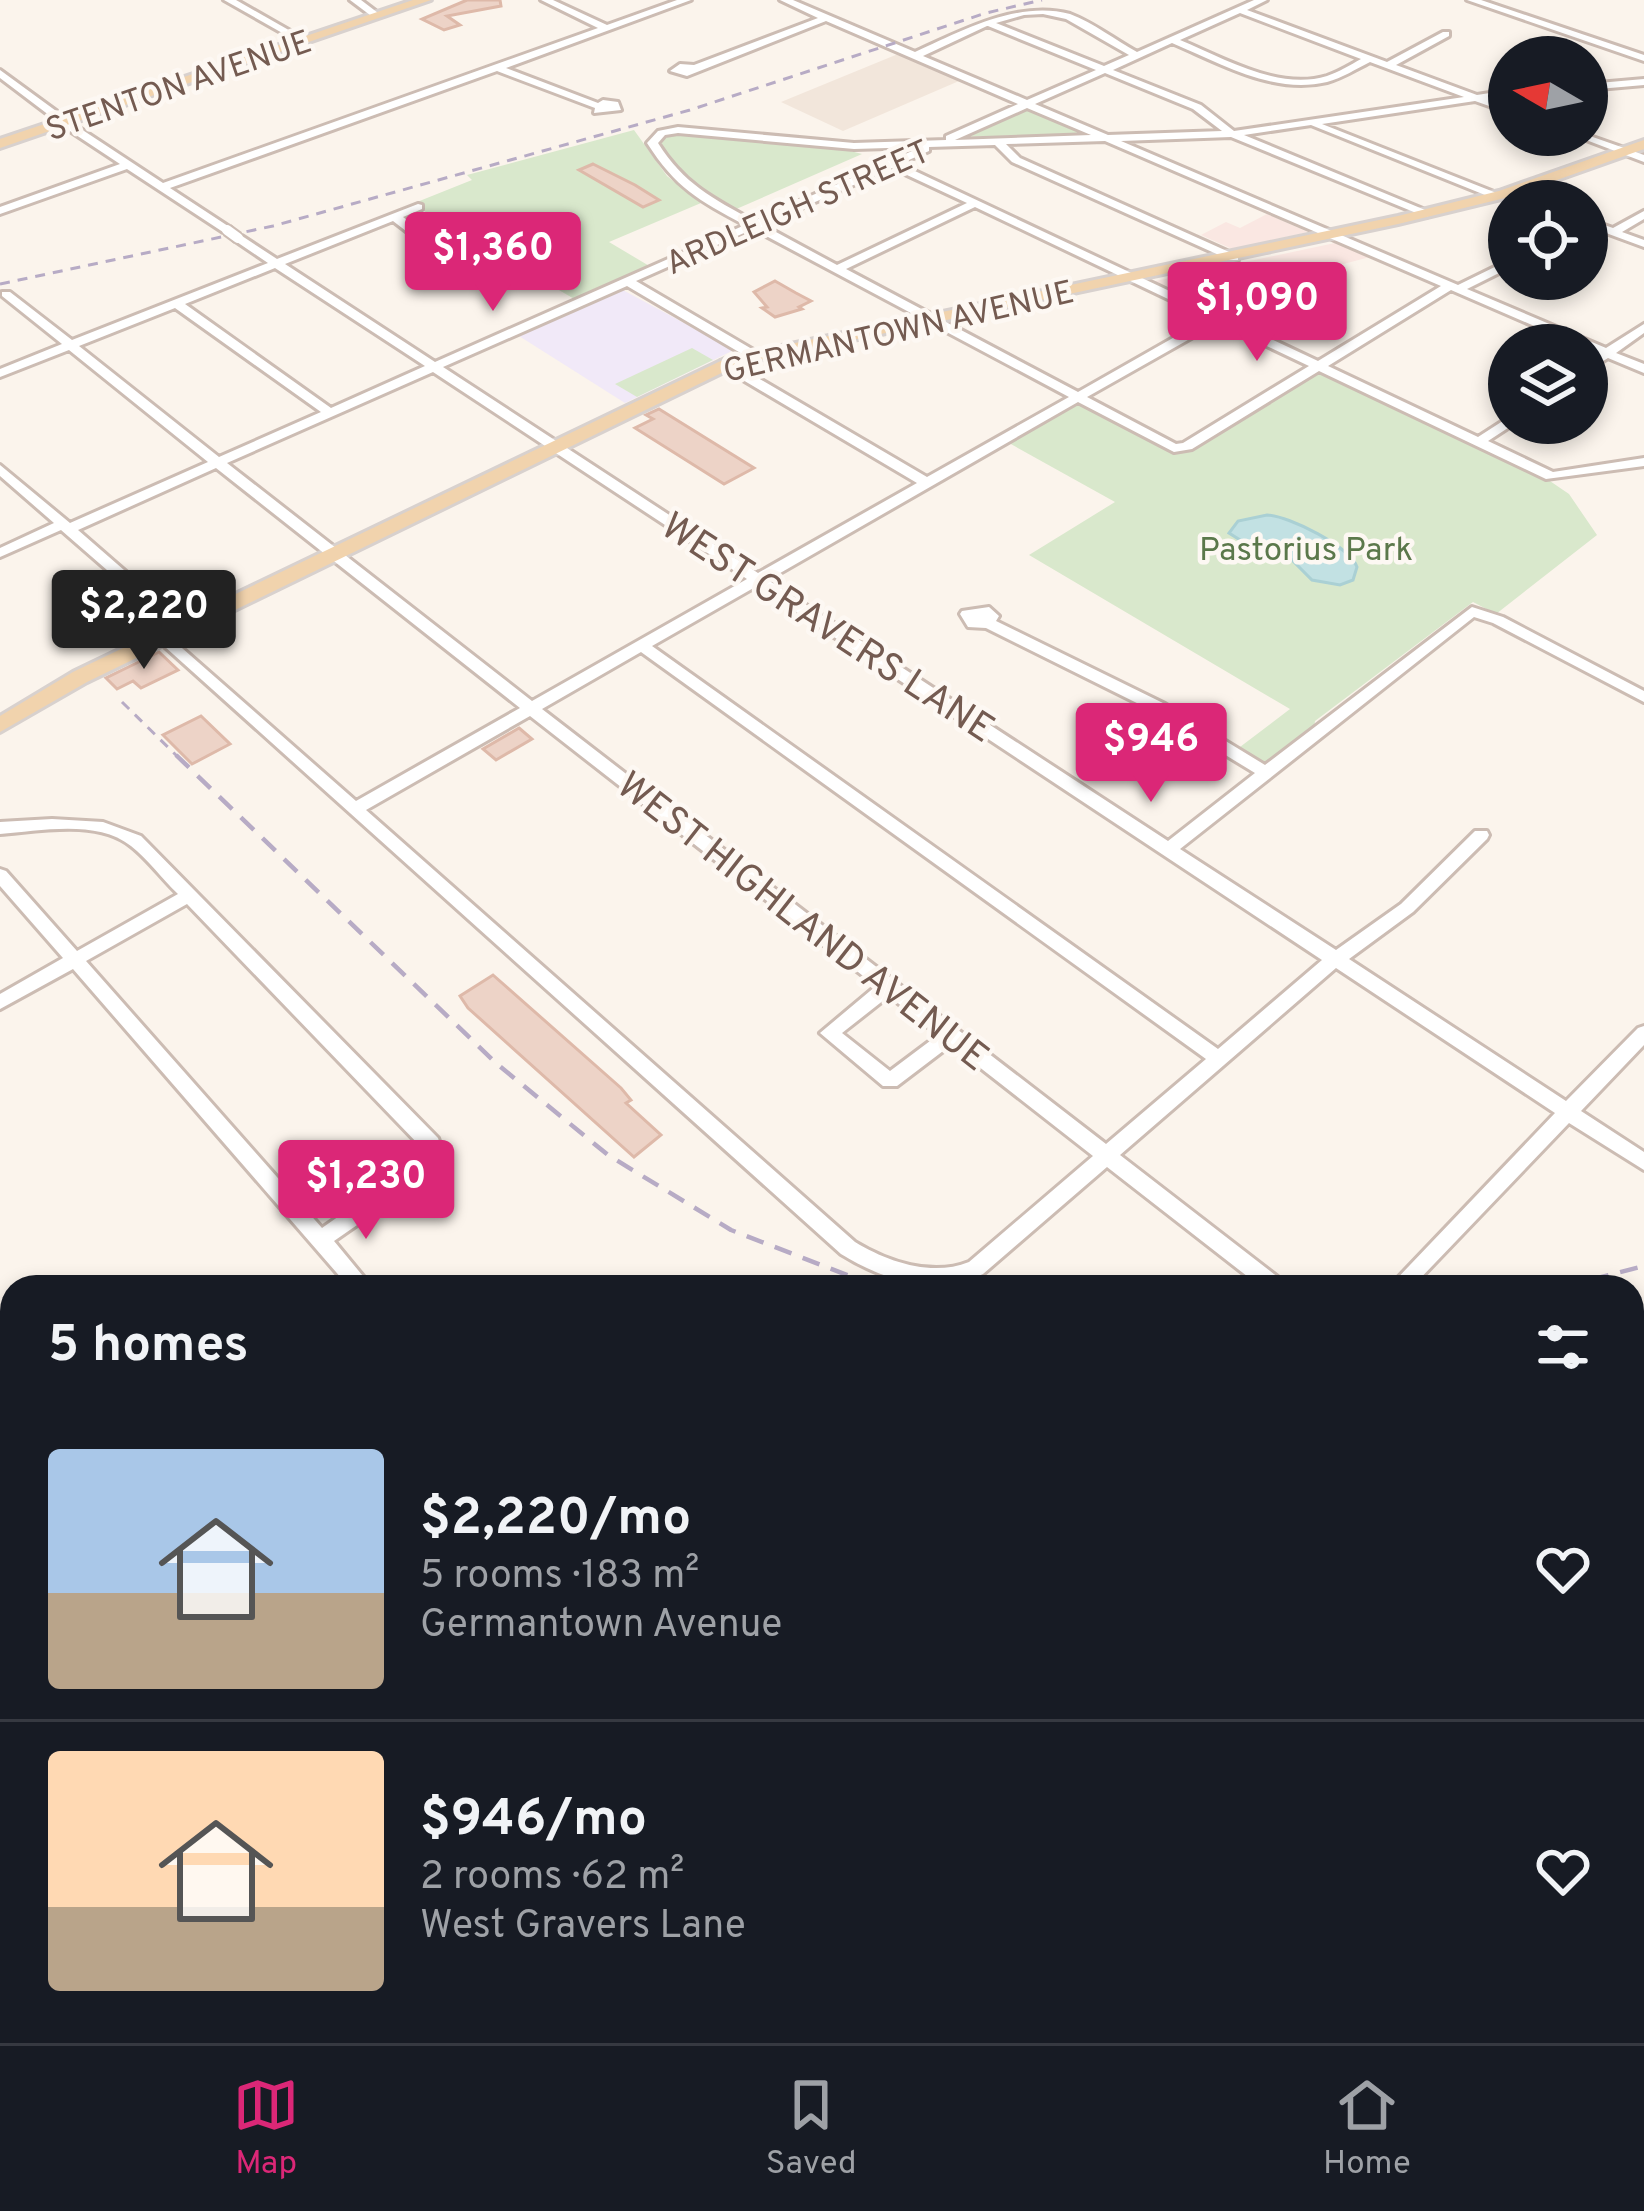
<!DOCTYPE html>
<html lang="en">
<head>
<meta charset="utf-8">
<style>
  body { margin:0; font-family:Overpass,sans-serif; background:#242831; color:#f1f3f6; height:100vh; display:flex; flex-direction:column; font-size:45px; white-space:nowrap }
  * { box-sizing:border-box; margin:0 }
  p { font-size:39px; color:#9ea1a6 }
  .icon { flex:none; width:66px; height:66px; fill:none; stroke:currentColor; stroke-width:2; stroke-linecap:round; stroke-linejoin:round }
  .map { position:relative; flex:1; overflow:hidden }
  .sheet { position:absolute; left:0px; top:1275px; width:1644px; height:768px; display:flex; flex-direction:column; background:#171b24; border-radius:36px 36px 0 0; box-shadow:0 6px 18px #0003 }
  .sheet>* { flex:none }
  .needle { width:78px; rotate:279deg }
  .buttons { position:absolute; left:1488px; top:36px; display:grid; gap:24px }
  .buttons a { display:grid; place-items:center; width:120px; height:120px; border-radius:50%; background:#171b24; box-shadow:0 6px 18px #0003; font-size:60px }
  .price { position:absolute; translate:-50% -102px; padding:0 27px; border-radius:12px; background:#db2777; color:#fff; font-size:39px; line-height:78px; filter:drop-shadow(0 3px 6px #0008) }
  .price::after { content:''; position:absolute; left:50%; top:72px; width:36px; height:27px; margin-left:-18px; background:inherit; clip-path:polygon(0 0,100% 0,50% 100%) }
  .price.current { background:#222; color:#fff }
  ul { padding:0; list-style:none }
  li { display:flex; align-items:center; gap:36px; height:300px; padding:0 48px }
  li+li { border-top:3px solid #363941 }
  li span { display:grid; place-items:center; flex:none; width:336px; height:240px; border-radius:12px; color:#555 }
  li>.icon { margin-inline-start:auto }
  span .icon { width:144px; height:144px; fill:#fffc; stroke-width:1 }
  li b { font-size:51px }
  h2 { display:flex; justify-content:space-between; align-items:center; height:144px; padding:0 48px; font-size:51px }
  .dock { display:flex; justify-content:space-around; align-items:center; height:168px; border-top:3px solid #363941; background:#171b24; font-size:33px; color:#9ea1a6 }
  .dock a { display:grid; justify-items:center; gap:6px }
  .dock .current { color:#db2777 }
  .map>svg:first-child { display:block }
  .residential { fill:#f2e6db }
  .commercial { fill:#fae7e2 }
  .education { fill:#f1e9f8 }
  .green { fill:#d9e8cc }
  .water { fill:#c2e1e3; stroke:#aad0d4; stroke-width:3 }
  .building { fill:#edd3c7; stroke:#deb9a9; stroke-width:3 }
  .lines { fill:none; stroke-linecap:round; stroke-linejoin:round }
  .minor-casing { stroke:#ccbcb3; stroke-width:6 }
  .major-casing { stroke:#d8d1ce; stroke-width:6 }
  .minor { fill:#fff; fill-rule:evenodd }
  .major { fill:#f1d3ad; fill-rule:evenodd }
  .rail-far1 { stroke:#b7abc5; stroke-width:3; stroke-dasharray:10 8; stroke-linecap:butt }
  .rail { stroke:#b7abc5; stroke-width:4.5; stroke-dasharray:18 12; stroke-linecap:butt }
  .minor-bridge-casing { stroke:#ccbcb3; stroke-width:14; stroke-linecap:butt }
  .minor-bridge { stroke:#fff; stroke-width:10 }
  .labels { text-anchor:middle; stroke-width:9; stroke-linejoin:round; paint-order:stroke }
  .far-street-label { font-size:33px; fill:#745b51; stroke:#fdf8f3 }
  .far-park-label { font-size:33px; fill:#5b784b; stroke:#fdf8f3 }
  .street-label { font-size:39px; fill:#745b51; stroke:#fdf8f3 }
</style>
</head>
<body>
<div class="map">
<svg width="1644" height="2043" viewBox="0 0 1644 2043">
  <rect width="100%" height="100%" fill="#fbf4ec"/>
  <!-- residential -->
  <polygon class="residential" points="898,54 959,81 843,131 781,102"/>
  <!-- commercial -->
  <g class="commercial">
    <polygon points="1267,214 1308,232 1232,249 1201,235 1226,222 1240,228"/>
    <polygon points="1335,243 1370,257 1313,272 1307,268 1245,280 1250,287 1247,295 1217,311 1151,282"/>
  </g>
  <!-- education -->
  <polygon class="education" points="621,289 734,350 625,403 519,336"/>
  <!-- green -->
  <g class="green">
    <polygon points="1026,108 1084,134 962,137 965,135"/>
    <polygon points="634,130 667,176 701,203 609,242 651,267 576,300 412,204 472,180 467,175"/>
    <polygon points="683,133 843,149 862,154 734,210 699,191 659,144 668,135"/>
    <polygon points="692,348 713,360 637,397 615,384"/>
    <polygon points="1318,372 1544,477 1569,494 1597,535 1496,614 1473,602 1315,721 1314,729 1271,764 1263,765 1236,750 1290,709 1029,555 1115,502 1009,443 1079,404 1168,449 1184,451"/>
    <polygon points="66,2031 271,2031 277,2043 57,2043"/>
  </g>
  <!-- water -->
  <path class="water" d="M1267,515c23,1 83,32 90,52l-4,13 -13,5 -28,-5 -29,-29 -38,-8 -16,-10 9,-12z"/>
  <!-- building -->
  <g class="building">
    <polygon points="467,0 500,0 501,6 447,16 460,25 444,30 422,19"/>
    <polygon points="593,164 635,185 659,200 643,207 579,170"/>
    <polygon points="775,281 796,293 811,301 799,307 802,309 775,317 762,308 767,307 754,292"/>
    <polygon points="659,409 754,468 724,484 635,428 653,419 646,415"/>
    <polygon points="159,652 178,670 141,688 133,681 117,689 106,678"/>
    <polygon points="201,716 230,744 192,764 163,735"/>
    <polygon points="519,728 532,739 496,760 483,749"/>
    <polygon points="493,975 621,1088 631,1100 626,1103 661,1135 634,1157 468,1008 460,996"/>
  </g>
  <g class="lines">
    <defs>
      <g id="minor">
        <polygon points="224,0 236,0 308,41 300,43"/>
        <polygon points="350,0 361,0 382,16 374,18"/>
        <polygon points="541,0 553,0 607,25 677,0 691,0 506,68 598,103 603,100 618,102 621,110 594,113 595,108 497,71 170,188 231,228 231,232 223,232 127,169 0,214 0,207 120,164 70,131 0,78 0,70 78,127 163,183 598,28"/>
        <path d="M780,0h13l122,52c46,-21 103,-52 155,-38 24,9 45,26 67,38l117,-52h13l-20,10 140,52 56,-30h6v4l-53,29 81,30 32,-5v6l-20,3 20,8v6l-34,-12 -153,23 177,70v4l-4,1 -184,-74 -67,10 186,77 2,2 -6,3 -195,-80 -110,4 337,144 51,-25v8l-42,21 139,59 38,-24v9l-28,20 28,11v9l-36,-15 -21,13v-10l11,-7 -11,-5v-4h-9l-127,-55 -123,76 150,71 31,-20v6l5,1 -26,17 65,31 91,-14v8l-98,13 -227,-108 -127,78 -18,3 -96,-50 -310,178 400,261 87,-68 -100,-61 -169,-84 -18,-1 -8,-13 2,-3 27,-4 10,9 -3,5 169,83 100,61 207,-158 31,10 141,74v11l-151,-79 -19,-6 -294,232 156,101 65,-46 74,-73h12l2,4 -2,4 -74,73 -64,47 217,142 72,-73 6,-2v19l-63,66 63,41v18l-75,-47 -157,164h-23l166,-174 -219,-145 -216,187 163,126 3,6h-25l-154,-120 -124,107c-48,21 -99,7 -142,-20l-687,-617 7,-5 5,2 190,167 164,-93 -304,-240 -138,62 108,94v6h-10l-115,-100 -61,27v-9l54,-25 -54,-47v-11l70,58 138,-61 -139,-112 -69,27v-8l62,-25 -60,-48v-4h8l62,48 196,-77 -34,-23v-4h8l35,23 141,-55 4,1v4l-19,8 52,41 27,-1 16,18v4l-27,2 -78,-60 -108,43 150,98 310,-137c-47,-25 -69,-37 -98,-82l11,-12 20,-4 176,16 92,-3v-4l72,-32 -192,-83 -139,55 -17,-5 10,-7 14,1 124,-47zM1240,13l121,46c-11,6 -22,13 -34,17 -49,15 -103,-18 -147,-36zM1043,14l23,5 63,36 -25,11 -108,-43 28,-8zM987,26h1l108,44 -69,30 -104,-44zM1172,43c48,20 101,52 155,39 15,-4 29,-13 43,-20l94,35 -230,34 -33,-26 -88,-35zM1105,73l88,36 29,22 -114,4 -73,-31zM1027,108l64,27 -136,5zM678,133l176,16 67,-2 -29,13 -10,-1 1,5 -129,57c-42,-23 -70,-37 -96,-78l7,-8zM1105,141l336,145 -123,75 -418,-197 29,-13v-4l66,-2 17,17 218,98h8v-4l-218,-98 -14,-14zM892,168l75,35 -130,62 -74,-40zM975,207l233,111 -130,74 -232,-123zM753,229l316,168 -142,80 -198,-116h-8v6l196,116 -159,90 -315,-206 184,-81 122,72h8v-6l-121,-71zM475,263l10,11 -8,1 -14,-11zM275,268l150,98 -94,42 -146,-104zM175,308l146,104 -102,45 -140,-111zM1218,323l91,43 -126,77 -7,1 -89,-47zM433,372l314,207 -215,122 -305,-238zM757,586l565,374 -104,89 -566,-403zM641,652l565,407 -100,85 -564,-435zM530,716l346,270 -56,47 63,53h14l54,-41 142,111 -124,106c-37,15 -81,0 -114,-20l-489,-432zM889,996l49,39 -48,36 -48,-38z"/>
        <polygon points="1467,0 1481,0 1644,55 1644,61"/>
        <polygon points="1644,79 1644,85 1587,90 1587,84"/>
        <polygon points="1573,135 1587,135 1644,155 1644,162"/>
        <polygon points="1510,189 1537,199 1538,201 1523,201 1506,194 1506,190"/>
        <polygon points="1644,211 1644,219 1622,232 1644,240 1644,247 1587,226 1587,219 1613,228"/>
        <path d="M52,819l51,3 38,14 297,302 6,18 -12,17 -98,68 38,46h-23l-276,-318 -73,40v-15l63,-36 -63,-72v-17l6,2 71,80 101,-57c-16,-15 -30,-35 -47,-48 -34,-27 -91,-15 -131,-12v-12zM187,904l235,244 2,6 -6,7 -96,67 -236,-267z"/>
        <rect x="1632" y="1370" width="12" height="20"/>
        <path d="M0,1553c17,7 12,24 12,40 -12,-7 -12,-24 -12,-40z"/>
        <polygon points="296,2031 325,2031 330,2043 301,2043"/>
        <polygon points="666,2031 697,2031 691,2043 660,2043"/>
        <polygon points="1002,2031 1033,2031 1039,2043 1008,2043"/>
      </g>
      <g id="major">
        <polygon points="413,0 431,0 0,148 0,139"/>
        <polygon points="1644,140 1644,149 1509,197 1398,224 740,364 87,682 0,732 0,716 73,672 729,357 1398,216 1499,191"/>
      </g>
    </defs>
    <!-- minor casing -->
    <use href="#minor" class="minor-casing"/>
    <!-- major casing -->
    <use href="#major" class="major-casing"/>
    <!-- minor -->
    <use href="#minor" class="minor"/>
    <!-- major -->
    <use href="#major" class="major"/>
    <!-- rail-far1 -->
    <g class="rail-far1">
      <polyline points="0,284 273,226 690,110 986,13 1042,0"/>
      <polyline points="122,702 179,758"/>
    </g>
    <!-- rail -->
    <g class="rail">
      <polyline points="176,755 497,1064 608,1155 731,1230 878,1287"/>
      <polyline points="1562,1287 1644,1266"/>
    </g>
    <defs>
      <polyline id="minor-bridge" points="227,230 238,238"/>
    </defs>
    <!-- minor-bridge casing -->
    <use href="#minor-bridge" class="minor-bridge-casing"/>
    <!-- minor-bridge -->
    <use href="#minor-bridge" class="minor-bridge"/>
  </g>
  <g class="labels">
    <!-- far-street labels -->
    <g class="far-street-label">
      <text transform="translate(178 84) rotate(-19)" y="12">STENTON AVENUE</text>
      <text transform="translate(797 206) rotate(-24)" y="12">ARDLEIGH STREET</text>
      <text transform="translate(898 330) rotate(-13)" y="12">GERMANTOWN AVENUE</text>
    </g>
    <!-- far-park labels -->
    <g class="far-park-label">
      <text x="1306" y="560">Pastorius Park</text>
    </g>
    <!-- street labels -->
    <g class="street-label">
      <text transform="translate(829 626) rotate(33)" y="14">WEST GRAVERS LANE</text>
      <text transform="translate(804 920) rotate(38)" y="14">WEST HIGHLAND AVENUE</text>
    </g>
  </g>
</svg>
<div class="buttons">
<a><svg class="needle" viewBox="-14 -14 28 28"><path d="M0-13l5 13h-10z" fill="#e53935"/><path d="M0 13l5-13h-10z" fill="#9ea1a6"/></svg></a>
<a><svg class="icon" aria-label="locate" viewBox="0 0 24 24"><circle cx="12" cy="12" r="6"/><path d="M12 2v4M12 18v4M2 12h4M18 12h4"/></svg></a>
<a><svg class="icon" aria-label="layers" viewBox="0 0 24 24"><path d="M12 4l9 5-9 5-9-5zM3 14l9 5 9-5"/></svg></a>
</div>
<b class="price" style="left:493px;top:314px">$1,360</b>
<b class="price" style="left:1257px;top:364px">$1,090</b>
<b class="price current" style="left:144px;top:672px">$2,220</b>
<b class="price" style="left:1151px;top:805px">$946</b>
<b class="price" style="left:366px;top:1242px">$1,230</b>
<section class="sheet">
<h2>5 homes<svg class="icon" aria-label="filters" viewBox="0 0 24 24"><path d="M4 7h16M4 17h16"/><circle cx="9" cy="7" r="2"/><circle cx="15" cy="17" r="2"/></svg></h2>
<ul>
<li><span style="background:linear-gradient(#a9c7e8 60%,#b9a48a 0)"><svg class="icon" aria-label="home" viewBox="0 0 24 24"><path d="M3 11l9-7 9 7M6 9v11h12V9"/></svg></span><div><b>$2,220/mo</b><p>5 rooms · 183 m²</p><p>Germantown Avenue</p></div><svg class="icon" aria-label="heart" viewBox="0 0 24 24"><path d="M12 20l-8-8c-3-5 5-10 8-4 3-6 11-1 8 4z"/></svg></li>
<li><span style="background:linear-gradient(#ffd9b3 65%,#b9a48a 0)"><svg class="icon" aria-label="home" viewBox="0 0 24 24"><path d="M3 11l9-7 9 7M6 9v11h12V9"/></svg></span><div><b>$946/mo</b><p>2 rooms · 62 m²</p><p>West Gravers Lane</p></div><svg class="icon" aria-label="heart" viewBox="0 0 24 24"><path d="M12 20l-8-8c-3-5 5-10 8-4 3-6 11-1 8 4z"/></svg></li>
</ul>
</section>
</div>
<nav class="dock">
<a class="current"><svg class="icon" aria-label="map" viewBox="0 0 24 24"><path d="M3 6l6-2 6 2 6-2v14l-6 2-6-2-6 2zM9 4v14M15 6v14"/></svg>Map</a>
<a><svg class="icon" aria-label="saved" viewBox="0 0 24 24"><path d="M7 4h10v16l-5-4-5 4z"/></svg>Saved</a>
<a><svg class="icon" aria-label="home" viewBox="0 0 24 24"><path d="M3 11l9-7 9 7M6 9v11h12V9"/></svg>Home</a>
</nav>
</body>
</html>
